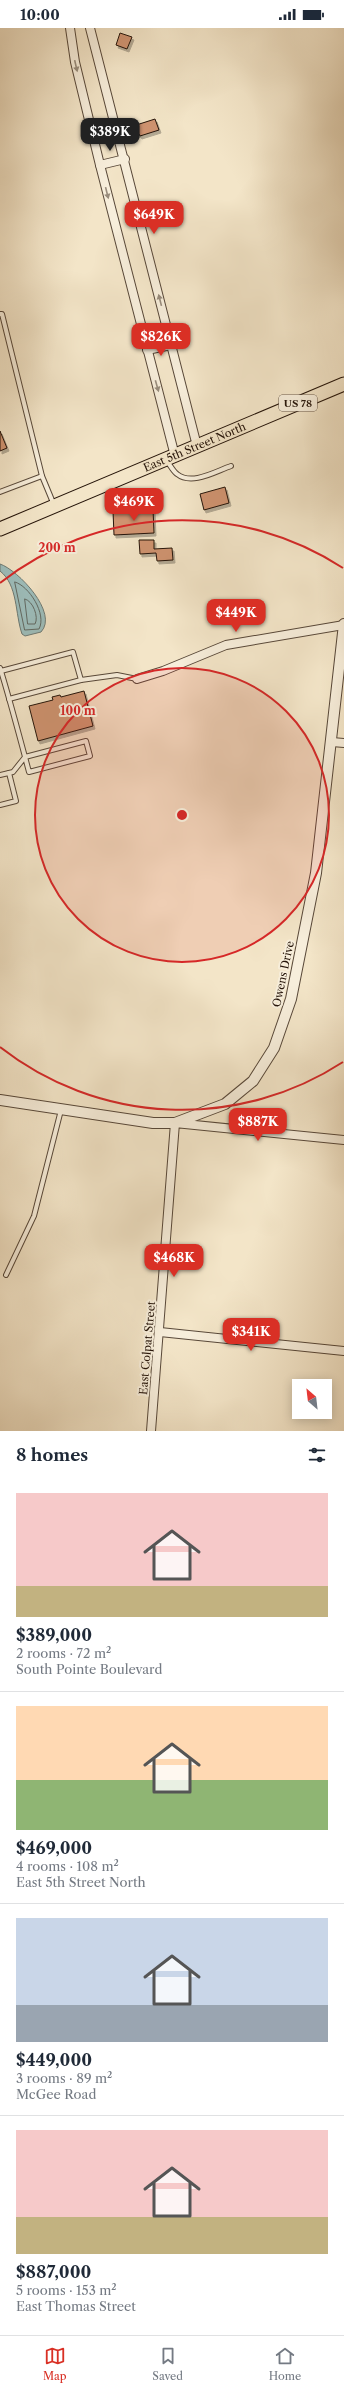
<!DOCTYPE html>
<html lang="en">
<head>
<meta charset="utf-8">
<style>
  body { margin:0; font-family:"Libre Caslon Text",serif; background:#f2f2f3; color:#1f2937; height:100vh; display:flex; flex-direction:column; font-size:15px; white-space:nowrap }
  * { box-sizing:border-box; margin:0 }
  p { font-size:13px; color:#747a83 }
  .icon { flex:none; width:22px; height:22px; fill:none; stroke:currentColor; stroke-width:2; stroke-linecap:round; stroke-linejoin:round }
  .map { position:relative; height:1403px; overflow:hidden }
  .panel { display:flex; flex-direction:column; background:#fff; flex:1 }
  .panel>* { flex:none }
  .needle { width:26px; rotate:332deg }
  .buttons { position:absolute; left:292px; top:1351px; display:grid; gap:8px }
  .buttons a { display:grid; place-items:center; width:40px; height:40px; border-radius:0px; background:#fff; box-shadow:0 2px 10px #0003; font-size:20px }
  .price { position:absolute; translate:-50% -34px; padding:0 9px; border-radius:8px; background:#d93025; color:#fff; font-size:13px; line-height:26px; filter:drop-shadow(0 1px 2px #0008) }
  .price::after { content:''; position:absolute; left:50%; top:24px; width:12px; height:9px; margin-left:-6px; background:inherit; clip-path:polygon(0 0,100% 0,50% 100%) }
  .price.current { background:#222; color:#fff }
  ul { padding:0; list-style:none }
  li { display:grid; align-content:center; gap:8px; height:212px; padding:0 16px }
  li+li { border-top:1px solid #e0e1e3 }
  li span { display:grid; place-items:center; height:124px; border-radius:0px; color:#555 }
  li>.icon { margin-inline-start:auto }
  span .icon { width:72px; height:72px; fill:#fffc; stroke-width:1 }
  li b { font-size:17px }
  h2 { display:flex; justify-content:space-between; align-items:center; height:48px; padding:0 16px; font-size:17px }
  .status { display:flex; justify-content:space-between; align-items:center; height:28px; padding:0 20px; background:#fff; direction:ltr }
  .status svg { height:11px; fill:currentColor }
  .dock { display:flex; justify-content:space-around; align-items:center; height:56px; border-top:1px solid #e0e1e3; background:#fff; font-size:11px; color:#747a83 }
  .dock a { display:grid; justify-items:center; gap:2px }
  .dock .current { color:#d93025 }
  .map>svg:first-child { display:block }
  .water { fill:#9dbebc; stroke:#6d7a74 }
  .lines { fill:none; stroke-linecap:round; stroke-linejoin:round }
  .shore { stroke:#616962; stroke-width:1 }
  .building { fill:#cf936f; stroke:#251409; filter:url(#shadow) }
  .service-casing { stroke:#584839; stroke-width:6 }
  .minor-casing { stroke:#584839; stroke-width:10 }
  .tertiary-casing { stroke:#584839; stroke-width:12 }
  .primary-casing { stroke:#251409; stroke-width:15 }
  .service { stroke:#f7eedb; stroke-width:4 }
  .minor { stroke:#f7eedb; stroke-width:8 }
  .tertiary { stroke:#f7eedb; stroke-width:10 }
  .primary { stroke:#f3e5c8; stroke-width:13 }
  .oneway { fill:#988c7c }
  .ring { fill:none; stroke:#d62828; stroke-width:2 }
  .labels { text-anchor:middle; stroke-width:4; stroke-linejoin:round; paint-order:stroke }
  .shield { fill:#f7eedb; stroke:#645548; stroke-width:1 }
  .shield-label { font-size:10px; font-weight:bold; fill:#251409 }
  .street-label { font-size:11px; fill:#251409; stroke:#f7eedb }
  .centre { fill:#d62828; stroke:#f7eedb; stroke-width:2 }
  .ring-label { font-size:12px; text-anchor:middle; font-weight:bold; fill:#d62828; stroke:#f7eedb; stroke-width:4; stroke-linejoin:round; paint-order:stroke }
</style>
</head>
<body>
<div class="status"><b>10:00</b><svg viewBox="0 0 49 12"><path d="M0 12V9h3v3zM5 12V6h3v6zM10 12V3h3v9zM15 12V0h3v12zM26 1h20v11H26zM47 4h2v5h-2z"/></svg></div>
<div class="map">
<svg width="344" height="1403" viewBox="0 0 344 1403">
  <defs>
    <filter id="shadow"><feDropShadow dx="2" dy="3" stdDeviation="0" flood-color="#0004"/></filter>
  </defs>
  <rect width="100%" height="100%" fill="#f3e5c8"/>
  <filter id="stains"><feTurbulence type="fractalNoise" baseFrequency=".005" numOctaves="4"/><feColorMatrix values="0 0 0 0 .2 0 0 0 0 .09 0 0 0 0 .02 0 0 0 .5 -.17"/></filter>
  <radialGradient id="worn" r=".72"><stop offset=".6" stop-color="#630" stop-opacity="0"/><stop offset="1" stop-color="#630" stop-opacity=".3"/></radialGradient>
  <!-- water -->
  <path class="water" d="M0,536c18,6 59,49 41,68l-16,4 -3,-2c-7,-20 -4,-49 -22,-63z"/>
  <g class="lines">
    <!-- shore -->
    <g class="shore">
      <path d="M15,554c14,4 32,32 24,47l-14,1z"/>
      <path d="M25,571c8,2 14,18 10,25h-7z"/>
    </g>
  </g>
  <!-- building -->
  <g class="building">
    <polygon points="120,5 132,9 127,21 116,17"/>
    <polygon points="155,91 159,102 140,108 139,106 133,108 130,99"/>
    <polygon points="0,403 7,420 0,423"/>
    <polygon points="225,459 229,475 204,482 200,466"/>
    <polygon points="153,481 154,505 114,507 113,483"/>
    <polygon points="139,512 154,512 154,521 172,520 173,532 157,533 156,525 140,526"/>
    <polygon points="84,663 93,698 38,713 29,678 53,672 52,669 60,667 61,669"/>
  </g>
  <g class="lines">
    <defs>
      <g id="service">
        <polyline points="0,286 2,286 42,448 54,477"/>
        <path d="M167,433c3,4 6,10 10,13 15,12 39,-3 54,-8"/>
        <polyline points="0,464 42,448"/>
        <polyline points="0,640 1,643 73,624 81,652 117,647 137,651"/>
        <polyline points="9,671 81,652"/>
        <path d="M0,747l13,-3 12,-15 61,-16 4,15 -61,16c-9,-34 -18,-68 -28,-101"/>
        <polyline points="0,777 16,773 9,745"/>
        <polyline points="6,1247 34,1188 61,1082"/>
      </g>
      <g id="minor">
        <polyline points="70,0 75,34 100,137 175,428"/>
        <polyline points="90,0 197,418"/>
        <polyline points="100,137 125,131"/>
        <polyline points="147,322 171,317"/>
        <polyline points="137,651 163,643 226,617 344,597"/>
        <polyline points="332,714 344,715"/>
        <polyline points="160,1304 344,1323"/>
        <polyline points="151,1403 175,1095 344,1112"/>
      </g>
      <polyline id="tertiary" points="0,1072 153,1095 175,1095 225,1076 253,1053 274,1020 291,971 316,845 344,596"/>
      <g id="primary">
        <path id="s1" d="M0,501l344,-145"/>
      </g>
    </defs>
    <!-- service casing -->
    <use href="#service" class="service-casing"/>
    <!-- minor casing -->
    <use href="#minor" class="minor-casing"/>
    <!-- tertiary casing -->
    <use href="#tertiary" class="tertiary-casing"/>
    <!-- primary casing -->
    <use href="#primary" class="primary-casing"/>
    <!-- service -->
    <use href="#service" class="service"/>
    <!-- minor -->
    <use href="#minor" class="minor"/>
    <!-- tertiary -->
    <use href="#tertiary" class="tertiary"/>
    <!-- primary -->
    <use href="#primary" class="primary"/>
  </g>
  <!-- one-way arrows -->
  <defs><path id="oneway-solid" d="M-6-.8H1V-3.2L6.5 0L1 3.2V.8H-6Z"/></defs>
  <g class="oneway">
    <use href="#oneway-solid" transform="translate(76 38) rotate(77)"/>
    <use href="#oneway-solid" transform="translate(107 165) rotate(76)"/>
    <use href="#oneway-solid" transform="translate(160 272) rotate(-104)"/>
    <use href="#oneway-solid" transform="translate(157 358) rotate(74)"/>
  </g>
  <!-- distance rings -->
  <circle cx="182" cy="787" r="147" fill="#d62828" fill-opacity=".12"/>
  <g class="ring">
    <circle cx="182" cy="787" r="147"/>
    <path d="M343 1034A295 295 0 0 1 0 1019M0 555A295 295 0 0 1 343 540"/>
  </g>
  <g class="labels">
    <!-- shield labels -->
    <rect class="shield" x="279" y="367" width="38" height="16" rx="3"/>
    <g class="shield-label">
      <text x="298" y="379">US 78</text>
    </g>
    <!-- street labels -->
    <g class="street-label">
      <text dy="4" stroke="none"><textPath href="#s1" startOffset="211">East 5th Street North</textPath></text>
      <text transform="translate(283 946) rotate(-78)" y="4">Owens Drive</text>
      <text transform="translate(147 1320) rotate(-85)" y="4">East Colpat Street</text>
    </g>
  </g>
  <circle cx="182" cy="787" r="6" class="centre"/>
  <g class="ring-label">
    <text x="57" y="524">200 m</text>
    <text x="78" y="687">100 m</text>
  </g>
  <rect width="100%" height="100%" filter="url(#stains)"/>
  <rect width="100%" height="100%" fill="url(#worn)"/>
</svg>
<div class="buttons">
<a><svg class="needle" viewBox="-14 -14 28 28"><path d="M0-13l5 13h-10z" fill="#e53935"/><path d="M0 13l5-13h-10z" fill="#747a83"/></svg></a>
</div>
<b class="price current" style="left:110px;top:124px">$389K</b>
<b class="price" style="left:154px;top:207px">$649K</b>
<b class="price" style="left:161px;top:329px">$826K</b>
<b class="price" style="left:134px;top:494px">$469K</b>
<b class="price" style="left:236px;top:605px">$449K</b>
<b class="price" style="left:258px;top:1114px">$887K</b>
<b class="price" style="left:174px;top:1250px">$468K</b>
<b class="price" style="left:251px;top:1324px">$341K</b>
</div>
<section class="panel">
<h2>8 homes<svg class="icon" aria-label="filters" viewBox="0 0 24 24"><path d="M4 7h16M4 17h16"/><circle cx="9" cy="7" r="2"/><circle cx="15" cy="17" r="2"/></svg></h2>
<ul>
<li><span style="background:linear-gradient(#f6c9c9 75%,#c2b280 0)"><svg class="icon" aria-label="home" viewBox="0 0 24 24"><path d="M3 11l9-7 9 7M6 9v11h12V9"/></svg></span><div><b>$389,000</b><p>2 rooms · 72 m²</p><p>South Pointe Boulevard</p></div></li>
<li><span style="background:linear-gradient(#ffd9b3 60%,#8fb573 0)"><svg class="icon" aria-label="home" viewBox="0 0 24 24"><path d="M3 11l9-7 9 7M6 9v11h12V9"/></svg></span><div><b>$469,000</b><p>4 rooms · 108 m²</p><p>East 5th Street North</p></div></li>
<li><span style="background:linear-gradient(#c9d6e8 70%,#9aa5b1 0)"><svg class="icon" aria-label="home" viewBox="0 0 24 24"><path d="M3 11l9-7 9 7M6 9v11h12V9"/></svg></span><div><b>$449,000</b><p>3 rooms · 89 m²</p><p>McGee Road</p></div></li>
<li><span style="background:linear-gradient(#f6c9c9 70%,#c2b280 0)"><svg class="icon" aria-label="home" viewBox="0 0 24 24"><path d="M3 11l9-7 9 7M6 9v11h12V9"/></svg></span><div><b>$887,000</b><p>5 rooms · 153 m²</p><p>East Thomas Street</p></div></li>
</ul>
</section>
<nav class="dock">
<a class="current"><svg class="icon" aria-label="map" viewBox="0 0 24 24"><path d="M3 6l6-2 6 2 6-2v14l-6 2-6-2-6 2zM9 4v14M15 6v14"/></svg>Map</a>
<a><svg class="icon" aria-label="saved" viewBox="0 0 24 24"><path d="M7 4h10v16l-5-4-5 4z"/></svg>Saved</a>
<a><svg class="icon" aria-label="home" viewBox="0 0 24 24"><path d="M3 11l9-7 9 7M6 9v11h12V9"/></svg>Home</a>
</nav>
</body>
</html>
